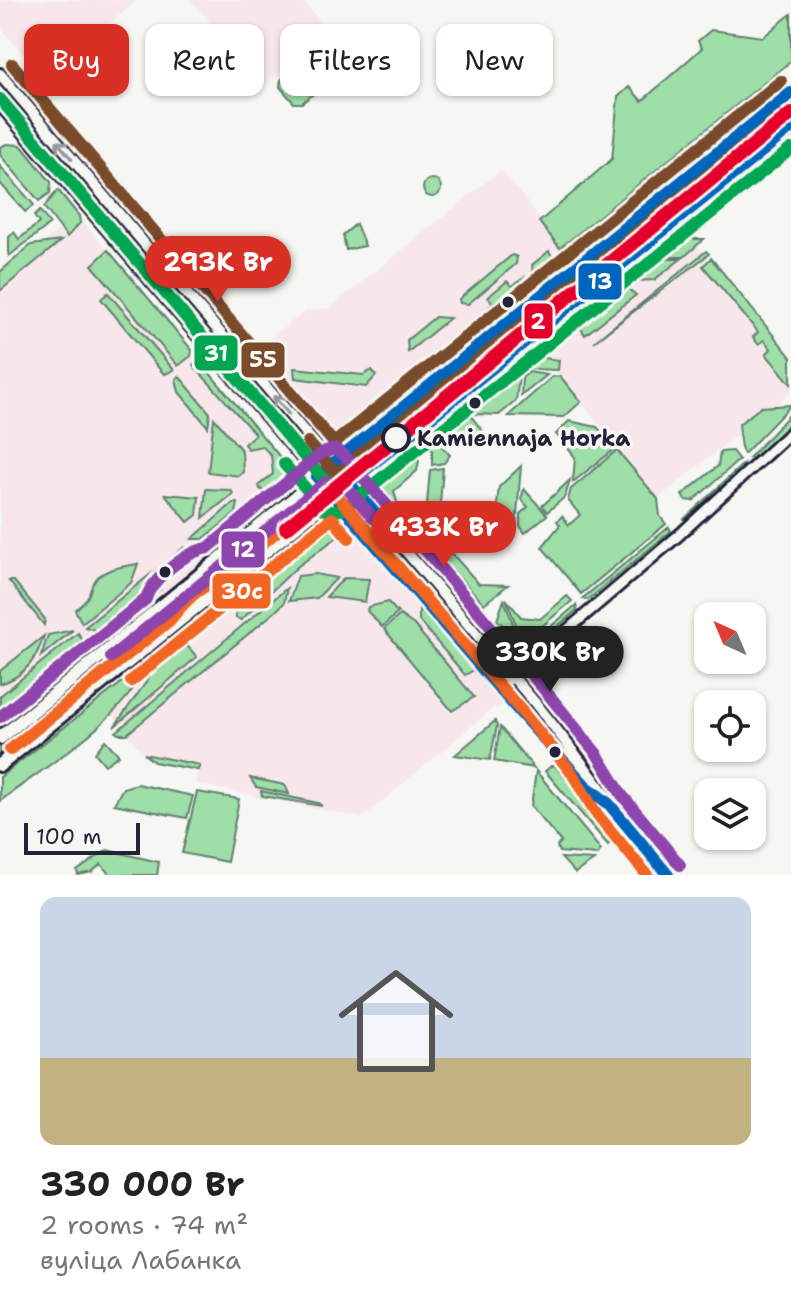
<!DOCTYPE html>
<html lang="en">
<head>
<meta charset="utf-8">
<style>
  body { margin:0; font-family:"Shantell Sans",sans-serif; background:#f6f6f6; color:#222; height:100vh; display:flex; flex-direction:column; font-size:30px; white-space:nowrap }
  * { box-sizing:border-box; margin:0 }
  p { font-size:26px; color:#767676 }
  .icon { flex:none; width:44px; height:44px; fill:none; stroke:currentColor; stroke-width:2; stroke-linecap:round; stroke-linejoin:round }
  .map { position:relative; height:875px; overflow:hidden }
  .sheet { display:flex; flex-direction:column; background:#fff; flex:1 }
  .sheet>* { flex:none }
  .hud { position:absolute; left:24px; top:24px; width:744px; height:72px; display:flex; gap:16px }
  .needle { width:52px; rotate:316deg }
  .fabs { position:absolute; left:694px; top:602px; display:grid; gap:16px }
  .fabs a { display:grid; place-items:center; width:72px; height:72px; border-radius:16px; background:#fff; box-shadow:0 2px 6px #0004; font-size:40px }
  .scale { position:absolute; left:24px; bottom:20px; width:116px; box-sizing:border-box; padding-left:8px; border:4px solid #22223b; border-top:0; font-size:22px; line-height:28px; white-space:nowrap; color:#22223b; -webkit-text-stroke:6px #f6f6f2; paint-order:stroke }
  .price { position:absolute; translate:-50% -68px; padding:0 18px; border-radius:28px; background:#d93025; color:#fff; font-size:26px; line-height:52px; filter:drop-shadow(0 2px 4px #0008) }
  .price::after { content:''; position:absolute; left:50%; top:48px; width:24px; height:18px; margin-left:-12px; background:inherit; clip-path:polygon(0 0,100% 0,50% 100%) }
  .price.on { background:#222; color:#fff }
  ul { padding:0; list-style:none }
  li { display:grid; align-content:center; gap:16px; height:424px; padding:0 40px }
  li+li { border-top:2px solid #e0e0e0 }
  li span { display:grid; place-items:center; height:248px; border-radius:16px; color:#555 }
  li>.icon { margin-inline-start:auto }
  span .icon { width:144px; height:144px; fill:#fffc; stroke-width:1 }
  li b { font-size:34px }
  .chip { padding:0 28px; border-radius:16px; background:#fff; box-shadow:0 2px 6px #0004; font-size:28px; line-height:72px }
  .chip.on { background:#d93025; color:#fff }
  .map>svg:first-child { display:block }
  .built { fill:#f7e7eb }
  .green { fill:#9edea7; stroke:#608071; stroke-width:2 }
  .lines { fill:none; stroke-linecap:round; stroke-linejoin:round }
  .tertiary-casing { stroke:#22223b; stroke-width:15 }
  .secondary-casing { stroke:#22223b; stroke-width:16 }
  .primary-casing { stroke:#22223b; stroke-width:18 }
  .tertiary { stroke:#f6f6f2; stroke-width:9 }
  .secondary { stroke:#f6f6f2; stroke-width:10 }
  .primary { stroke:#f6f6f2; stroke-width:12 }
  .bus-1-casing { stroke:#f6f6f2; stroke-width:18 }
  .bus-2-casing { stroke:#f6f6f2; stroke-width:18 }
  .bus-3-casing { stroke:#f6f6f2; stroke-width:18 }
  .bus-4-casing { stroke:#f6f6f2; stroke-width:18 }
  .bus-5-casing { stroke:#f6f6f2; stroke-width:18 }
  .bus-1 { stroke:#0065bd; stroke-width:12 }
  .bus-2 { stroke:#00a651; stroke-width:12 }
  .bus-3 { stroke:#7a4b2a; stroke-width:12 }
  .bus-4 { stroke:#f26522; stroke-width:12 }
  .bus-5 { stroke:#8e44ad; stroke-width:12 }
  .metro-1-casing { stroke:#f6f6f2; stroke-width:20 }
  .metro-1 { stroke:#e4002b; stroke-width:14 }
  .oneway { stroke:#9797a0 }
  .bus-dot { fill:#22223b; stroke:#f6f6f2; stroke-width:3 }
  .stop-dot { fill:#f6f6f2; stroke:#22223b; stroke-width:4 }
  .labels { text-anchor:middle; stroke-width:7; stroke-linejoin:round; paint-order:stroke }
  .stop-label { font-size:22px; font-weight:bold; fill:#22223b; stroke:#f6f6f2; text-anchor:start }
  .line-badge { stroke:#f6f6f2; stroke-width:3 }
  .badge-label { font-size:22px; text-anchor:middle; font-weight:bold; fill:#fff }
</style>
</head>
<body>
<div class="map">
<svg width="791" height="875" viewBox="0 0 791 875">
  <rect width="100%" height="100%" fill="#f6f6f2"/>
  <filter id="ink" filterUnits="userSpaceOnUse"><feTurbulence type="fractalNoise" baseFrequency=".0125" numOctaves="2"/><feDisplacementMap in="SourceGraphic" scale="16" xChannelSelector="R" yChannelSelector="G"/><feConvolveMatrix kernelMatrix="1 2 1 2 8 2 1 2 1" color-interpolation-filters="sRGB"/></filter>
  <g filter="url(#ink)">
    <!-- built -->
    <g class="built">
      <polygon points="0,0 137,0 105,28 92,28 47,66 34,66 0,27"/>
      <polygon points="191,0 302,0 330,33 264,85"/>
      <polygon points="501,170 575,262 560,268 351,438 338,442 322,436 253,352 306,311 330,308"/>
      <polygon points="77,214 289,467 291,479 288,488 214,551 212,559 203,561 0,723 0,277"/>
      <polygon points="693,239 791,361 791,392 658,498 545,357"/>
      <polygon points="336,519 352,526 502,705 493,708 362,818 195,784 199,765 143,754 101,699 182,639 318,526"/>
    </g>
    <!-- green -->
    <g class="green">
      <polygon points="791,14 791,61 560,248 539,222 612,159 618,97 629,87 642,101 702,48 698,41 711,30 763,37"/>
      <polygon points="316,52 326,52 338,66 338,74 302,103 294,103 280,87 281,80"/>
      <polygon points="6,144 21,145 51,182 50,193 39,201 0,155 0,147"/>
      <polygon points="0,166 34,205 25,212 0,183"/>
      <circle cx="432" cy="188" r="9"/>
      <polygon points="58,190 79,216 80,223 67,237 44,207"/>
      <polygon points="40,211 50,224 9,256 9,237 14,232 19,239 39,223 34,216"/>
      <polygon points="689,221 698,223 579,319 570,317"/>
      <polygon points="356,224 365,246 346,250 343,235"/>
      <polygon points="689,239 704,239 684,257 666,257"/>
      <polygon points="61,241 0,291 0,272 31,245"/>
      <polygon points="108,250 192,350 191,356 178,366 92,265"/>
      <polygon points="549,251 558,267 534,286 532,265"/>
      <polygon points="706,251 709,254 594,342"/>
      <polygon points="512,255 517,257 516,264 468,304 460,303 459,299"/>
      <polygon points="711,258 791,357 791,384 766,354 771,349 764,340 758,344 753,337 758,332 703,266"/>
      <polygon points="664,259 681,259 654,280 637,281"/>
      <polygon points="525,277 525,281 483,313 493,303 488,297 507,281 512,286"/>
      <polygon points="628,289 636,295 585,335 580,327"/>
      <polygon points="108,293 174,370 165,374 162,372 101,299"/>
      <polygon points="435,317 450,318 408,352 407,340"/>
      <polygon points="542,358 559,360 558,370 529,369"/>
      <polygon points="195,362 203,365 285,463 289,481 281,492 271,495 260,489 259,485 273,474 271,455 262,446 248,449 244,444 255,434 193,365"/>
      <polygon points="294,368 363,375 372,370 376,376 366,387 295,378"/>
      <polygon points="529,372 547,375 521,396 522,378"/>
      <polygon points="179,376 210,413 208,427 179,392 176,379"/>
      <polygon points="560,376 581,402 564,417 508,416 552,377"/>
      <polygon points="519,377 516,401 499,415 474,414"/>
      <path d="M791,405l-47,49c-7,-11 -3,-23 -5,-30l22,-17z"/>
      <polygon points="791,413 791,422 756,459 749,458"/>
      <polygon points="471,416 482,430 465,443 444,445 441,441"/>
      <polygon points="214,418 242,451 243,472 239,476 208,472"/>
      <polygon points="569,421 597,427 616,448 573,482 575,457 556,434"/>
      <polygon points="439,443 450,455 444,463 432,465 432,448"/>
      <polygon points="617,450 658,499 660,516 666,524 581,594 542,547 560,525 557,521 562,516 569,525 580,515 568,500 571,489"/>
      <polygon points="410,451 419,461 417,471 394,491 397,502 386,512 378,497 381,476"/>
      <polygon points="732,451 739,460 693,501 685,500 682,495 718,466 720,452"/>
      <polygon points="743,464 741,472 687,522 684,519"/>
      <polygon points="521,466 516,526 495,523 499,487"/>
      <polygon points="443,468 436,551 424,537 430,470"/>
      <polygon points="570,480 565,497 547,512 542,506"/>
      <polygon points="206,489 231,490 233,494 203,518"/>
      <polygon points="524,489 547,515 525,533 520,526 520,514 528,507 521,499"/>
      <polygon points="165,494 199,497 197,515 188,522"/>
      <polygon points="306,498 313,502 110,665 136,638"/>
      <polygon points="233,503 238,503 236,513 203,539 192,539"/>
      <polygon points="327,520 343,520 352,526 297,567 241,620 236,618 233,596"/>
      <polygon points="669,527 671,531 588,600 583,598"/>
      <polygon points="184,547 198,550 159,583 161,589 138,612 101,632 85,627"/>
      <polygon points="447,548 479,584 508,585 484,604 438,554 438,550 441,553"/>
      <path d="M138,564l-7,19 -49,40 -7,-13c20,-16 11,-18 21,-31 9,-11 31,-13 42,-15z"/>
      <polygon points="315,574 337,578 317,598 289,601 298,576"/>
      <polygon points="344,578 369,579 365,602 326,597"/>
      <polygon points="9,581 14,581 45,619 44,625"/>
      <polygon points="287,588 284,603 276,611 127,734 118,734 116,732"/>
      <polygon points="567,596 572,601 523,642 506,599 521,617 540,619"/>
      <polygon points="504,600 520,642 497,620"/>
      <polygon points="388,602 398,613 382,627 367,611 368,607"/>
      <polygon points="419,605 474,670 465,675 419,621"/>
      <polygon points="576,605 577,610 532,648 529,645"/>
      <polygon points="400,615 414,625 474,697 452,711 384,629"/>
      <polygon points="73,630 41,656 48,635"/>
      <polygon points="78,633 85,644 83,653 0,722 0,696"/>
      <path d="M44,636c-8,24 -19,40 -44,48v-13z"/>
      <polygon points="182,640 197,657 114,727 147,681 159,658"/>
      <path d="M147,663c-20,55 -101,103 -147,138v-24z"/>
      <polygon points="59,703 61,707 0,756 0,747"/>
      <polygon points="495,721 497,726 490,760 455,755"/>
      <polygon points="500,727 534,768 494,761"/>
      <polygon points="105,740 119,755 105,765 95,753"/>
      <polygon points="144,754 200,765 198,770 154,762"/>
      <polygon points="551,766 555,766 616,836 608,845 545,771"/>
      <polygon points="536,771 601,850 597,855 559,852 557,846 561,842 531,806"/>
      <polygon points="250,778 285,785 289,794 256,787"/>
      <polygon points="137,784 193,796 187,818 114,804 123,788"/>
      <polygon points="261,791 318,803 322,806 262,796"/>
      <polygon points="197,792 239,799 227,862 182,853"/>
      <polygon points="107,850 159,862 157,875 110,875 101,864 92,872 78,875 77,871"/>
      <polygon points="561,858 594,860 575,873"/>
    </g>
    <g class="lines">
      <defs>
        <polyline id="tertiary" points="499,688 679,535 791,432"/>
        <g id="secondary">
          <path d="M0,74l536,630c46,56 85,116 132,171"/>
          <polyline points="0,104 523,716 604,800"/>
        </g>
        <g id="primary">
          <polyline points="0,738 791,93"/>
          <polyline points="0,765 791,128"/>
        </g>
      </defs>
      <!-- tertiary casing -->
      <use href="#tertiary" class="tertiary-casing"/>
      <!-- secondary casing -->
      <use href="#secondary" class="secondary-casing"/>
      <!-- primary casing -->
      <use href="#primary" class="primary-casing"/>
      <!-- tertiary -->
      <use href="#tertiary" class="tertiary"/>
      <!-- secondary -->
      <use href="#secondary" class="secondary"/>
      <!-- primary -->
      <use href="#primary" class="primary"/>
      <defs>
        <g id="bus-1">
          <polyline points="377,516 349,483 791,128"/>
          <polyline points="668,875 609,804 586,786 523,716 317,477 791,93"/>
        </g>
        <g id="bus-2">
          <polyline points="0,99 320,475 332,481 342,477 791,114"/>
          <polyline points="284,464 324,509 333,512 343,509 791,149"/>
        </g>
        <g id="bus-3">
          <polyline points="12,64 334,443 781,81"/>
          <polyline points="308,442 336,474 781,116"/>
        </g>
        <g id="bus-4">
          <polyline points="131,681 332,518 349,538"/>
          <path d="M10,750l160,-130c20,-25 27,-30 55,-45l105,-88 194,227 48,59 24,40 51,62"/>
        </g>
        <g id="bus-5">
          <polyline points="111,657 326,482 344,484 373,518"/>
          <path d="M0,717l146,-118c5,-20 42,-48 62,-51l114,-95 13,-4 9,6 204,239 49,60 25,41 58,70"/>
        </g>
      </defs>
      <!-- bus-1 casing -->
      <use href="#bus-1" class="bus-1-casing"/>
      <!-- bus-2 casing -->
      <use href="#bus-2" class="bus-2-casing"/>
      <!-- bus-3 casing -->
      <use href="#bus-3" class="bus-3-casing"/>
      <!-- bus-4 casing -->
      <use href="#bus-4" class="bus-4-casing"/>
      <!-- bus-5 casing -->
      <use href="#bus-5" class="bus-5-casing"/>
      <!-- bus-1 -->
      <use href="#bus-1" class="bus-1"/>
      <!-- bus-2 -->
      <use href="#bus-2" class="bus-2"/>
      <!-- bus-3 -->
      <use href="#bus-3" class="bus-3"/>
      <!-- bus-4 -->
      <use href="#bus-4" class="bus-4"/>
      <!-- bus-5 -->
      <use href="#bus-5" class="bus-5"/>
      <defs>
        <polyline id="metro-1" points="286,528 791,114"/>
      </defs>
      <!-- metro-1 casing -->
      <use href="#metro-1" class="metro-1-casing"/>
      <!-- metro-1 -->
      <use href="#metro-1" class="metro-1"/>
    </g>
    <!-- one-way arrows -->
    <defs><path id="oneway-shaft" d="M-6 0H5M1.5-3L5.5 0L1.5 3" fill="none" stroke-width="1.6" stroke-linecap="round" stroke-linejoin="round" transform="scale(2)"/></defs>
    <g class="oneway">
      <use href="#oneway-shaft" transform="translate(64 150) rotate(-130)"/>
      <use href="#oneway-shaft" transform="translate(281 405) rotate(-130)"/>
    </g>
  </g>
  <!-- markers -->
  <g class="bus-dot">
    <circle cx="508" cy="302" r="7"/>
    <circle cx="475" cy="403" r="7"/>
    <circle cx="165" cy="572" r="7"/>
    <circle cx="555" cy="752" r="7"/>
  </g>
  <circle class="stop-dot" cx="396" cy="438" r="13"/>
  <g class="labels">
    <!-- stop labels -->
    <g class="stop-label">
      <text x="417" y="446">Kamiennaja Horka</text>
    </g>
  </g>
  <g class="line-badge">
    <rect x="577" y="262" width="46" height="39" rx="8" fill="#0065bd"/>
    <rect x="523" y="302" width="31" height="38" rx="8" fill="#e4002b"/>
    <rect x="193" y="334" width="46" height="38" rx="8" fill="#00a651"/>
    <rect x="240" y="341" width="46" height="38" rx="8" fill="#7a4b2a"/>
    <rect x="220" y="530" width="46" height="39" rx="8" fill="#8e44ad"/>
    <rect x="211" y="572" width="61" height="38" rx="8" fill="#f26522"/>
  </g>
  <g class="badge-label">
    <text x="600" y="289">13</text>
    <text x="538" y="329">2</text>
    <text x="216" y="361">31</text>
    <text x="263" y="367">55</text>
    <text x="243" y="557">12</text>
    <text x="242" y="599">30с</text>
  </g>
</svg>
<div class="fabs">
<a><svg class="needle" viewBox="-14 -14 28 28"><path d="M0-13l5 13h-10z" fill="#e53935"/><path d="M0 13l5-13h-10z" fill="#767676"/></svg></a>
<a><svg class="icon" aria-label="locate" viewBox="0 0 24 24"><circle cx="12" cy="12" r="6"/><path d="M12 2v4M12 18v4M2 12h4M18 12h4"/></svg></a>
<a><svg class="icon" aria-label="layers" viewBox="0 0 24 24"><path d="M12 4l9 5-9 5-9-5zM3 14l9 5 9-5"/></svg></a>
</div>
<div class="scale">100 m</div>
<b class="price" style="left:218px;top:304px">293K Br</b>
<b class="price" style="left:444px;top:569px">433K Br</b>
<b class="price on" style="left:550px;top:694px">330K Br</b>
<div class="hud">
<a class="chip on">Buy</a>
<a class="chip">Rent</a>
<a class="chip">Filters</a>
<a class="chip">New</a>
</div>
</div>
<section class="sheet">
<ul>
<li><span style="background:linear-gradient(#c9d6e8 65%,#c2b280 0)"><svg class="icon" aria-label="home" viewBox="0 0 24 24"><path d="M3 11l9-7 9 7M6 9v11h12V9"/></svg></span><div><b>330 000 Br</b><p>2 rooms · 74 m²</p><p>вуліца Лабанка</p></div></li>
</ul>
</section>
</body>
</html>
